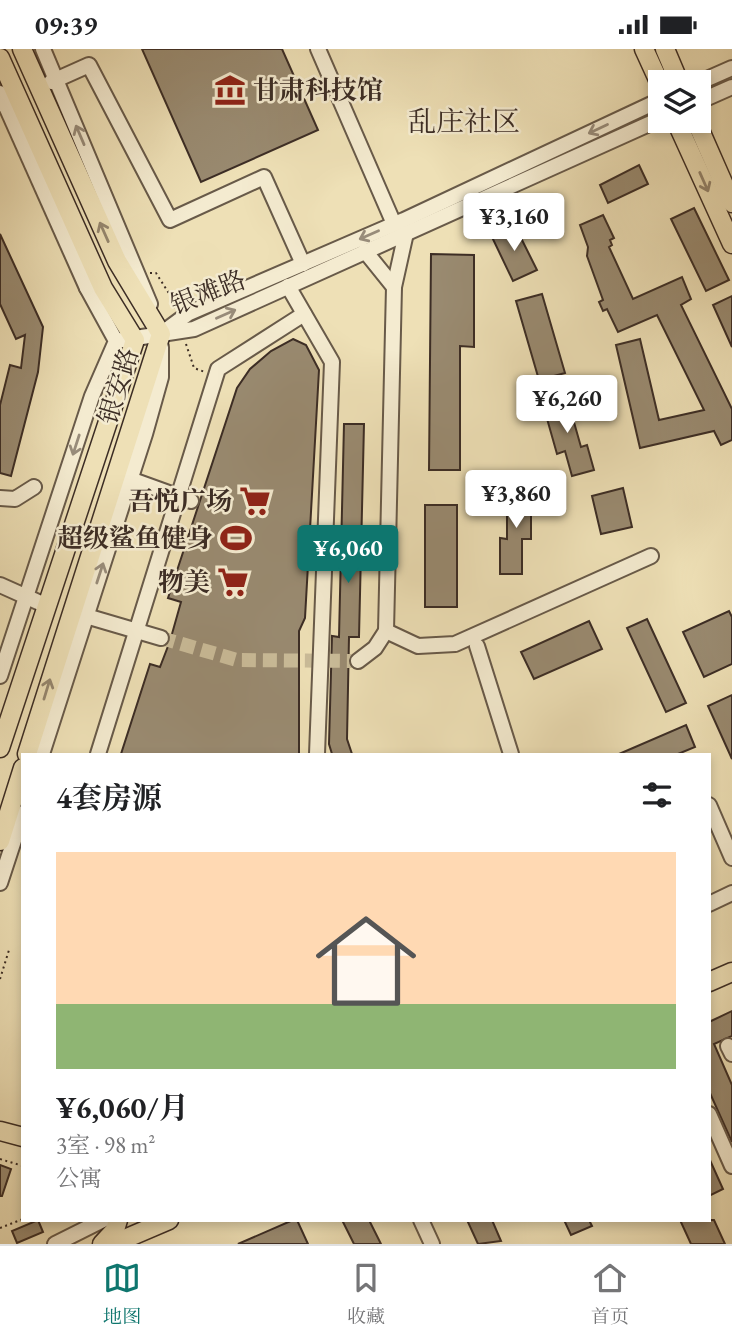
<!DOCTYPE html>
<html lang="zh">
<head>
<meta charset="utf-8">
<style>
  body { margin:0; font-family:"EB Garamond","Noto Serif SC",serif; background:#f6f6f6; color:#202124; height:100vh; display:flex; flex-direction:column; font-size:26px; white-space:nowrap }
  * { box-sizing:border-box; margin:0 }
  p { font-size:23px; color:#757577 }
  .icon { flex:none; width:38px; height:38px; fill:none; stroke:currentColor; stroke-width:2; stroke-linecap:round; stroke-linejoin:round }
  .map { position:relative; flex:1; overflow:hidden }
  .sheet { position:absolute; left:21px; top:704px; width:690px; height:469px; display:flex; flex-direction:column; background:#fff; border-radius:0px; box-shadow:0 4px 10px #0003 }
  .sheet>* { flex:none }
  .tools { position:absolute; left:648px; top:21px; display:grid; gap:14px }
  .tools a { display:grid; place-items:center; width:63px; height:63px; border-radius:0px; background:#fff; box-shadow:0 4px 10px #0003; font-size:35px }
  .price { position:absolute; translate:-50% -60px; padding:0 16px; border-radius:7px; background:#fff; color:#222; font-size:23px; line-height:46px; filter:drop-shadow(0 2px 4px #0008) }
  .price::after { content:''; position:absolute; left:50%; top:42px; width:21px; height:16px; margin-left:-10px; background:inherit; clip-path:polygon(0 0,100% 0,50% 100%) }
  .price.selected { background:#0f766e; color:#fff }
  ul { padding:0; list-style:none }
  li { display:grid; align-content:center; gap:14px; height:371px; padding:0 35px }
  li+li { border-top:2px solid #e0e0e0 }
  li span { display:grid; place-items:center; height:217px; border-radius:0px; color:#555 }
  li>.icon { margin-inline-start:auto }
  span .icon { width:126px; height:126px; fill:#fffc; stroke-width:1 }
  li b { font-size:30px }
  h2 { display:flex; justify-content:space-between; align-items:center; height:84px; padding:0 35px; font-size:30px }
  .status { display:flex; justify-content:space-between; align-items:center; height:49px; padding:0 35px; background:#fff; direction:ltr }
  .status svg { height:19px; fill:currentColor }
  .tabs { display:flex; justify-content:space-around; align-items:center; height:98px; border-top:2px solid #e0e0e0; background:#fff; font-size:19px; color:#757577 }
  .tabs a { display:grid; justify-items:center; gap:4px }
  .tabs .selected { color:#0f766e }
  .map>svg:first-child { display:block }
  .building { fill:#998a70; stroke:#3c2d25; stroke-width:2 }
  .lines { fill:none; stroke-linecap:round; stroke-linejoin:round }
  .minor-tunnel { stroke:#cabc99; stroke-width:14; stroke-dasharray:14 7; stroke-linecap:butt }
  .minor-casing { stroke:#685a49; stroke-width:18 }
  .major-casing { stroke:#3c2d25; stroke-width:21 }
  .path { stroke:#3c2d25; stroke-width:2; stroke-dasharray:2 3.5; stroke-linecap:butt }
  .minor { stroke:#f4ebd0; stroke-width:14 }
  .major { stroke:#eee0b6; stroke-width:18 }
  .oneway { stroke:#988c7a }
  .oneway2 { stroke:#95866e }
  .labels { text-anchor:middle; stroke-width:5; stroke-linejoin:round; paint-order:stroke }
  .poi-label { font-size:26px; font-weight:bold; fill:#3c2d25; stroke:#f4ebd0; text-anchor:end }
  .street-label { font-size:26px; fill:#3c2d25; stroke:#f4ebd0 }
  .neighbourhood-label { font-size:28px; fill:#3c2d25; stroke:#f4ebd0 }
</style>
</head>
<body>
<div class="status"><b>09:39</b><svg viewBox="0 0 49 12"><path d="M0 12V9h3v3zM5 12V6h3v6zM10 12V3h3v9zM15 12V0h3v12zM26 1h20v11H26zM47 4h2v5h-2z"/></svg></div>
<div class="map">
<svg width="732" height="1195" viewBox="0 0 732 1195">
  <rect width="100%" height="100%" fill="#eee0b6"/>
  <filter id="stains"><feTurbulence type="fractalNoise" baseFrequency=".00286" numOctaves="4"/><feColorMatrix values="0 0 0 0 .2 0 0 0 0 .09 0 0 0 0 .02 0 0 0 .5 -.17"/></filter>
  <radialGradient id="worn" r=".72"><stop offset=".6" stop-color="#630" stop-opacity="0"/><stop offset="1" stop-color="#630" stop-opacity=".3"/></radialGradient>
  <!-- building -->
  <g class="building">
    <polygon points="142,0 282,0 318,81 201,133"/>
    <polygon points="639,116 648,135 608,154 600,136"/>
    <polygon points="694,159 729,231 706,242 671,170"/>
    <polygon points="603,166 614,189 610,191 612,196 609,198 633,250 682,228 691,250 681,256 732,360 732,391 721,396 714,382 640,399 616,296 640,290 659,371 704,361 657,266 618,283 607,260 603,262 599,253 603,251 587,207 588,198 580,176"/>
    <polygon points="514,175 537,221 513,232 491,186"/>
    <polygon points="0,185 43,278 38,323 11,427 0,424 0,356 10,316 21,319 25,286 16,290 0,255"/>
    <polygon points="431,205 474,206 474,298 460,297 460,421 429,421"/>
    <polygon points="542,245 565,324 539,331 516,252"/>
    <polygon points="732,247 732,298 713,256"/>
    <polygon points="293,290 306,296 319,321 305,569 299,582 299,705 121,705 150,615 160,618 170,592 181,553 168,549 237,339 250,320 271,302"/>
    <polygon points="566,345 581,398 587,396 594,421 572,427 565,402 557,405 542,352"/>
    <polygon points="344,375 364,375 359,588 349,588 347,690 352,705 332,705 329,695 332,587 339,588"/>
    <polygon points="507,438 531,438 531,490 522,490 522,525 500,525 500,489 507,490"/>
    <polygon points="623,439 632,478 601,485 592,447"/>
    <rect x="425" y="456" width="32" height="102"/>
    <polygon points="729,562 732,568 732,615 704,628 683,583"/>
    <polygon points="647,570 686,654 666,663 627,579"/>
    <polygon points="589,572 602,600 534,630 521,603"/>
    <polygon points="732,646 732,710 708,657"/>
    <polygon points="686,676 695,698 678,705 619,705"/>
    <polygon points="732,962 732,987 714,995 732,1036 732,1093 709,1042 709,973"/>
    <polygon points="709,1109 723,1140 709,1147"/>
    <polygon points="0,1116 11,1120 2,1147 0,1147"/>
    <polygon points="38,1171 43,1183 17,1194 12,1182"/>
    <polygon points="293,1171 297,1171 308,1195 238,1195"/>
    <polygon points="342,1171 369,1171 381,1195 354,1195"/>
    <polygon points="467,1171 492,1171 501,1192 478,1195"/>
    <polygon points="564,1171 589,1171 592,1177 571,1186"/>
    <polygon points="680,1171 714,1171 725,1195 691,1195"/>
  </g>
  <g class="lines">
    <!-- minor-tunnel -->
    <polyline class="minor-tunnel" points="161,589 237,611 358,612"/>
    <defs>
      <g id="minor">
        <polyline points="43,0 150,255"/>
        <polyline points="318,0 394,175"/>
        <polyline points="51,33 89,16 170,171 264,128 303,215"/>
        <polyline points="698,34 732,19"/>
        <polyline points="0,44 87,239"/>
        <polyline points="698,53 732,38"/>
        <polyline points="365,202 394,238"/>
        <polyline points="288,237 332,313 317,705"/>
        <polyline points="162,284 189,264 404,171 660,51"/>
        <polyline points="116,292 194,280 660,70"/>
        <polyline points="130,430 191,452"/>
        <polyline points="0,449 15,450 34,438"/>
        <polyline points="0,536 47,557"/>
        <polyline points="86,567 161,589"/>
        <polyline points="386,582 418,597 455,595 651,507"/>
        <polyline points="477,597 511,705"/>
        <polyline points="358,612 375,599 386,582 394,238 406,184"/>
        <polyline points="0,627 92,347 116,292 87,239 95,222"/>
        <polyline points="42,705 145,385 161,328 161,298"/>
        <polyline points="98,705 218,320 304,265"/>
        <polyline points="709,756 732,809"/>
        <polyline points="0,834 23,764"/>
        <polyline points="709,855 732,844"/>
        <polyline points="728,997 732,1005"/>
        <polyline points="709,1065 732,1117"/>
        <polyline points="421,1171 432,1195"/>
        <polyline points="55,1195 103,1171"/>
      </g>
      <g id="major">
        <polyline points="22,0 117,212 161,285 27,705"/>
        <polyline points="644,0 660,35"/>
        <polyline points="665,0 679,33"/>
        <polyline points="0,9 103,239 135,291 0,699"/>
        <polyline points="676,72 732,195"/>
        <polyline points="696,72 732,154"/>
        <polyline points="0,792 23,719"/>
        <polyline points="709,933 732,923"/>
        <polyline points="0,1082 23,1088"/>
        <polyline points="102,1195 115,1181 118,1171"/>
        <polyline points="113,1195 169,1171"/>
      </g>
    </defs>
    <!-- minor casing -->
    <use href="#minor" class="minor-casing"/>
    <!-- major casing -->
    <use href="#major" class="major-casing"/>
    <!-- path -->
    <g class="path">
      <polyline points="150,224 156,224 170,246 175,260"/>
      <polyline points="186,295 194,319 205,323"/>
      <polyline points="0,930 9,901"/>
      <polyline points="0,1110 23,1117"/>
      <polyline points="0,1179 23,1170"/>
    </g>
    <!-- minor -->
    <use href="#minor" class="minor"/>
    <!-- major -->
    <use href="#major" class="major"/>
  </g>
  <!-- one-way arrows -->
  <defs><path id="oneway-shaft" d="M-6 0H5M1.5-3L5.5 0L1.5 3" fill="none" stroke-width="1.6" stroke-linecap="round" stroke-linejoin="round" transform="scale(1.75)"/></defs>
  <g class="oneway">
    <use href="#oneway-shaft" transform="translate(598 80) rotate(155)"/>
    <use href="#oneway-shaft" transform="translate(80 86) rotate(-113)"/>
    <use href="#oneway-shaft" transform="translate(369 186) rotate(156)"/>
    <use href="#oneway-shaft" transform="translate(226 265) rotate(-24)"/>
    <use href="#oneway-shaft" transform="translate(76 396) rotate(108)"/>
    <use href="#oneway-shaft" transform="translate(100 524) rotate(-72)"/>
  </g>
  <g class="oneway2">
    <use href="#oneway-shaft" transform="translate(704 133) rotate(66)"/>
    <use href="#oneway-shaft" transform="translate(104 183) rotate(-114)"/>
    <use href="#oneway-shaft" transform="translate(47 640) rotate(-73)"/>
  </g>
  <!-- icons -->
  <defs>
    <symbol id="museum-bare" viewBox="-9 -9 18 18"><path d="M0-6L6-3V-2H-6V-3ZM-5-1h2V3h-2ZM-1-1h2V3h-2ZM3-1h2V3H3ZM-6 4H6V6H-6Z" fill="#8f2418" stroke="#f4ebd0" stroke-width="2.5" paint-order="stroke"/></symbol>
    <symbol id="supermarket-bare" viewBox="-9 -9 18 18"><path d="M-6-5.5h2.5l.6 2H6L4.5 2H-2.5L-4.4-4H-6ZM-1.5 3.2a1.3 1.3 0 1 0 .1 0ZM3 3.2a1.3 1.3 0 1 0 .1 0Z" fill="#8f2418" stroke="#f4ebd0" stroke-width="2.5" paint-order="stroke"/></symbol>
    <symbol id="stadium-bare" viewBox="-9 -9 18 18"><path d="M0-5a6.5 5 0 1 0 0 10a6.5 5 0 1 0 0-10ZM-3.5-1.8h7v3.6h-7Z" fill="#8f2418" stroke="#f4ebd0" stroke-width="2.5" paint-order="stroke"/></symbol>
  </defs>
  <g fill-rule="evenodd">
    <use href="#museum-bare" x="208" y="19" width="44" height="44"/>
    <use href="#supermarket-bare" x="233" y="430" width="44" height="44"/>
    <use href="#stadium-bare" x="214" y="467" width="44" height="44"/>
    <use href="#supermarket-bare" x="211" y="511" width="44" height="44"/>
  </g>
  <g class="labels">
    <!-- poi labels -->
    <g class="poi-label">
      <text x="253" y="50" text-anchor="start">甘肃科技馆</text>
      <text x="232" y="461">吾悦广场</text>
      <text x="213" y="498">超级鲨鱼健身</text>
      <text x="210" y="542">物美</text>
    </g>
    <!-- street labels -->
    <g class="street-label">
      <text transform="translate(208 243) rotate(-21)" y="9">银滩路</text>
      <text transform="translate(118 337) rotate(-73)" y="9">银安路</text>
    </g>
    <!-- neighbourhood labels -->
    <g class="neighbourhood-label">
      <text x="464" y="82">乱庄社区</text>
    </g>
  </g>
  <rect width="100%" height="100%" filter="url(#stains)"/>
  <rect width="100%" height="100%" fill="url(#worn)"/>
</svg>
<div class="tools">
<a><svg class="icon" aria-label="layers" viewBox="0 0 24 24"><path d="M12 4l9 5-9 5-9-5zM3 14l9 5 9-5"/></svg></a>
</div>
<b class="price" style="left:514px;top:204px">¥3,160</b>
<b class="price" style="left:567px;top:386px">¥6,260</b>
<b class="price" style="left:516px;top:481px">¥3,860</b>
<b class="price selected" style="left:348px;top:536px">¥6,060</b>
<section class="sheet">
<h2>4套房源<svg class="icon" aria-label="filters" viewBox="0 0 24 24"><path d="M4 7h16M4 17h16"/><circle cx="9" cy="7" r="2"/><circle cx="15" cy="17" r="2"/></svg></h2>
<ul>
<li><span style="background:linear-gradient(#ffd9b3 70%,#8fb573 0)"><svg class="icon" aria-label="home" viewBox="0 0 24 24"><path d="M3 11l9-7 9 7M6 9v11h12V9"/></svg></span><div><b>¥6,060/月</b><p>3室 · 98 m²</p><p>公寓</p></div></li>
</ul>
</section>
</div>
<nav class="tabs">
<a class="selected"><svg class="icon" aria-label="map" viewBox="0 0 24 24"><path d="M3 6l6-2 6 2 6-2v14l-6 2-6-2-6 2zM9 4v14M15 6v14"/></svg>地图</a>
<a><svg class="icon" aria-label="saved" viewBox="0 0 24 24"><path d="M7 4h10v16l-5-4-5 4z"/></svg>收藏</a>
<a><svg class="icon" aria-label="home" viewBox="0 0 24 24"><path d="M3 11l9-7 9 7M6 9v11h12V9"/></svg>首页</a>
</nav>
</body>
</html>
